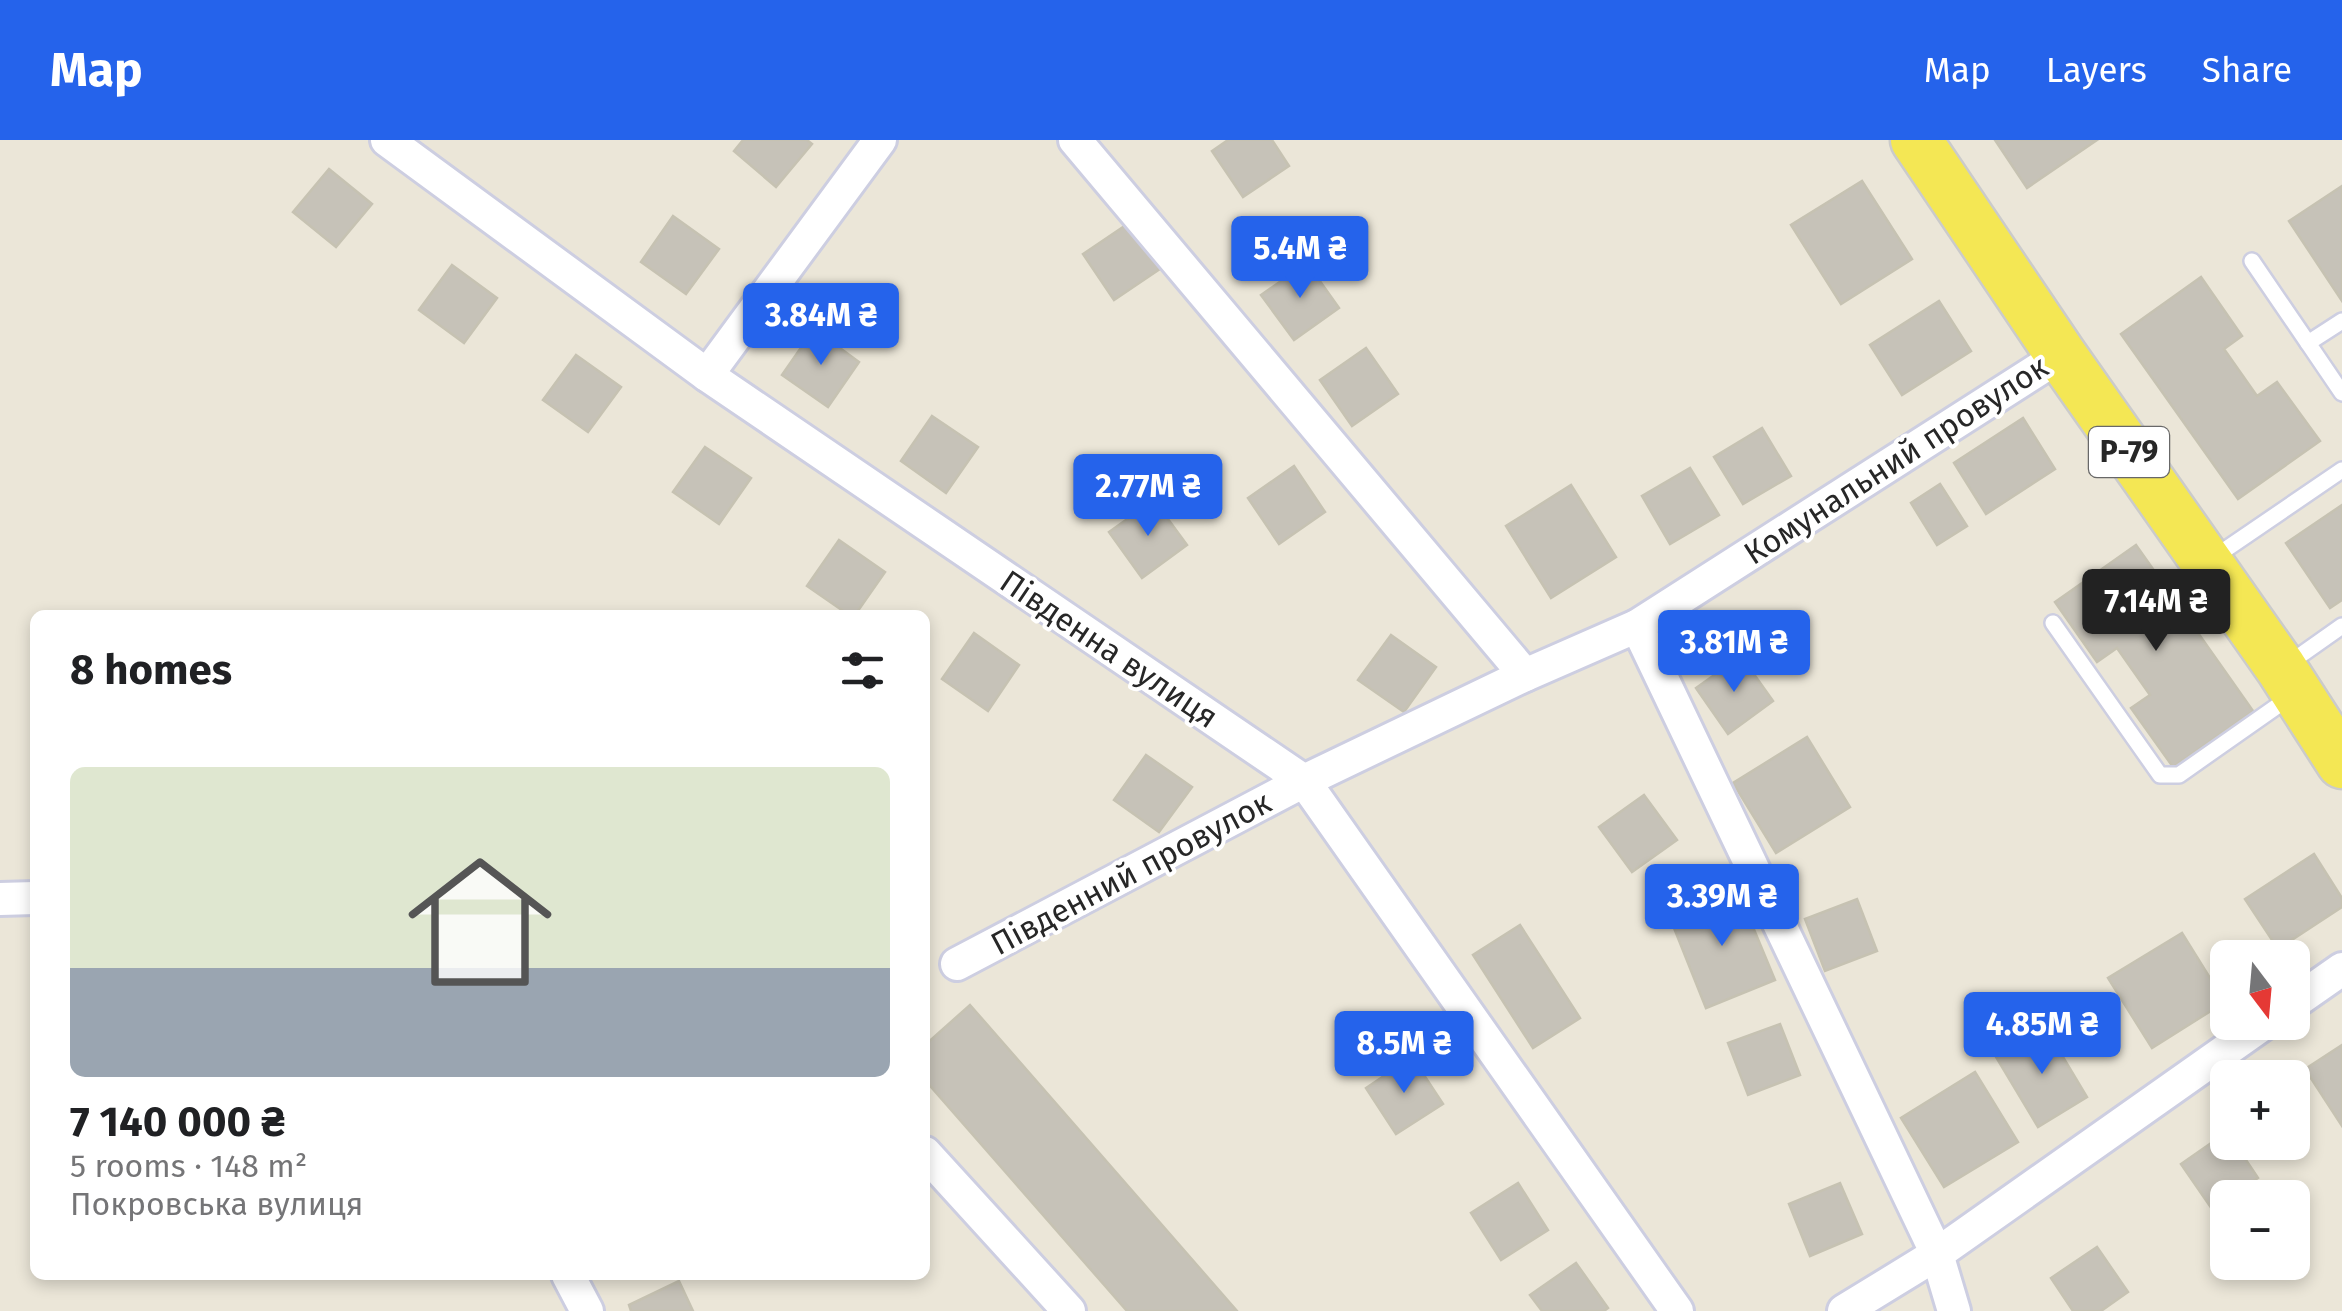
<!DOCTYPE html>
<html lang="en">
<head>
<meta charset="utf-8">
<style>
  body { margin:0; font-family:"Fira Sans",sans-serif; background:#f2f2f2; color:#202124; height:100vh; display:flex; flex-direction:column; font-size:38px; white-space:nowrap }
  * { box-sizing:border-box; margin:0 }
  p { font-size:32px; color:#757577 }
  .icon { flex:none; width:55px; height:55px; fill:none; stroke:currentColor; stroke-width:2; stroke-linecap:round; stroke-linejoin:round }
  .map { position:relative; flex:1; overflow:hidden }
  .sheet { position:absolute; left:30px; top:470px; width:900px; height:670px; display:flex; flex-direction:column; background:#fff; border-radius:15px; box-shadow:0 5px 15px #0003 }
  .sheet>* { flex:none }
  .needle { width:65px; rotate:164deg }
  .buttons { position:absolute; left:2210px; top:800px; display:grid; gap:20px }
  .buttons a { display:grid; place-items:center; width:100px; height:100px; border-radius:15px; background:#fff; box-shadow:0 5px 15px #0003; font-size:50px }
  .price { position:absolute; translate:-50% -85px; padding:0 22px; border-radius:10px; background:#2563eb; color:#fff; font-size:32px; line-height:65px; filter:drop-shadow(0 2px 5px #0008) }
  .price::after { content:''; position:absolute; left:50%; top:60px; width:30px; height:22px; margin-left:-15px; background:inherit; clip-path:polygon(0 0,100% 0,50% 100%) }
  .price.active { background:#222; color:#fff }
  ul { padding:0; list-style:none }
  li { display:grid; align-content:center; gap:20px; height:530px; padding:0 40px }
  li span { display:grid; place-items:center; height:310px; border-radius:15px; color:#555 }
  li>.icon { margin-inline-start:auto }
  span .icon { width:180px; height:180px; fill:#fffc; stroke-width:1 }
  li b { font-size:42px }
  h2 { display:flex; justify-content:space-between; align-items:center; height:120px; padding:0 40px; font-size:42px }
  header { display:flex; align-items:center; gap:60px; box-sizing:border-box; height:140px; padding:0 50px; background:#2563eb; color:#fff }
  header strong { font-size:48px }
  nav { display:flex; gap:55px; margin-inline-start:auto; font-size:35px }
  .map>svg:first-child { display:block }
  .building { fill:#c6c2b8; stroke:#c6c2b2; stroke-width:2.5 }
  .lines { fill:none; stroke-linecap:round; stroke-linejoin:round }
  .service-casing { stroke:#cdcee1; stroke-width:20 }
  .minor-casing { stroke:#cdcee1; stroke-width:38 }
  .primary-casing { stroke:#cbcbcb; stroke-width:55 }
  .service { stroke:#fff; stroke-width:15 }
  .minor { stroke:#fff; stroke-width:32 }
  .primary { stroke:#f4e754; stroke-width:50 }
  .labels { text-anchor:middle; stroke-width:8; stroke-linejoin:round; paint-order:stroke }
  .shield { fill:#fff; stroke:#686868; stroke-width:2.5 }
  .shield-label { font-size:30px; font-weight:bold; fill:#272727 }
  .street-label { font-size:32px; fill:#272727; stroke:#fff }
</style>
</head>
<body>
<header>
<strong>Map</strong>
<nav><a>Map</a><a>Layers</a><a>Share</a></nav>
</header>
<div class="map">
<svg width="2342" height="1171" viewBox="0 0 2342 1171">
  <rect width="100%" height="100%" fill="#ebe6d8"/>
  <!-- building -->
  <g class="building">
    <polygon points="743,0 807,0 812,4 776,47 734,11"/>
    <polygon points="1228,0 1272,0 1289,26 1243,57 1212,11"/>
    <polygon points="1995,0 2097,0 2027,48"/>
    <polygon points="329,29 372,64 336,107 293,72"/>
    <polygon points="1862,41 1912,119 1841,164 1791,85"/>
    <polygon points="2342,46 2342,161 2289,81"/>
    <polygon points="673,76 719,109 686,154 641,122"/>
    <polygon points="1129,83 1160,129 1114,160 1083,114"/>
    <polygon points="1307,123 1339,168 1294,200 1261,155"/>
    <polygon points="452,125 497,158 464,203 419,170"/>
    <polygon points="2201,137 2242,196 2224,209 2257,256 2277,242 2320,301 2238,359 2121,194"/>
    <polygon points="1939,161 1971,211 1902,255 1870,205"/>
    <polygon points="814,189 859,222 828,267 782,235"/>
    <polygon points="1366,208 1398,254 1352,286 1320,240"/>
    <polygon points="576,215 621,247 588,292 543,260"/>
    <polygon points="932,276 978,307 946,353 901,321"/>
    <polygon points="2023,278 2055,329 1986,374 1954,323"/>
    <polygon points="1762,288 1791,336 1743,364 1714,317"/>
    <polygon points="705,307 751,338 719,384 673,352"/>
    <polygon points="1294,326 1325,372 1279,404 1248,358"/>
    <polygon points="1690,328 1719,375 1670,404 1642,356"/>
    <polygon points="1940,344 1967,386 1937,405 1911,363"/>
    <polygon points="1571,345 1616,417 1551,458 1506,386"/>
    <polygon points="1154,360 1187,405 1142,438 1109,392"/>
    <polygon points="2342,365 2342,460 2330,468 2286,403"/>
    <polygon points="839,400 885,432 855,475 849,475 807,446"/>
    <polygon points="2136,405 2253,571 2173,627 2131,568 2150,555 2117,508 2097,522 2055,462"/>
    <polygon points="974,493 1019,525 988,571 942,539"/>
    <polygon points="1391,495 1436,527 1404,572 1358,540"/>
    <polygon points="1741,516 1773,561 1728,594 1696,548"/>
    <polygon points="1807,597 1850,667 1776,713 1733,643"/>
    <polygon points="1146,615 1192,647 1159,692 1114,660"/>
    <polygon points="1644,655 1677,700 1632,732 1599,687"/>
    <polygon points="2314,714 2342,758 2342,767 2278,809 2245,759"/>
    <polygon points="1738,751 1775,840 1706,868 1670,778"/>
    <polygon points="1857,759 1877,811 1825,831 1805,779"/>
    <polygon points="1520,785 1580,878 1533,908 1473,815"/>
    <polygon points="2182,793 2225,862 2152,908 2108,838"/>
    <polygon points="970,865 1237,1171 1127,1171 925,940 925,905"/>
    <polygon points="1780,884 1800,935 1748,955 1728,903"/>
    <polygon points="2045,887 2087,957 2038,987 1996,917"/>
    <polygon points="2342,905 2342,986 2305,929"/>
    <polygon points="1412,917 1443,964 1396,994 1366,948"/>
    <polygon points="1975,932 2018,1002 1944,1047 1901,978"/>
    <polygon points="2227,992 2228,1002 2234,1002 2258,1038 2212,1069 2181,1024"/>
    <polygon points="1518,1043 1548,1090 1501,1120 1471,1073"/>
    <polygon points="1840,1043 1862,1094 1810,1116 1789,1064"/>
    <polygon points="2097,1107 2128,1152 2101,1171 2073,1171 2051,1138"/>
    <polygon points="1576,1123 1608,1168 1604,1171 1542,1171 1530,1155"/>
    <polygon points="679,1141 693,1171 631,1171 629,1165"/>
  </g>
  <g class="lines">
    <defs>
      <g id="service">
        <polyline points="2252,121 2308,203"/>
        <polyline points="2342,181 2308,203 2342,253"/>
        <polyline points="2213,418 2342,330"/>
        <polyline points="2053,483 2160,635 2179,635 2293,555"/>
        <polyline points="2288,524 2342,486"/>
      </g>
      <g id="minor">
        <polyline points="387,0 707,235 1304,641 1677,1171"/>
        <polyline points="1075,0 1525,535"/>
        <polyline points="707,235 880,0"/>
        <polyline points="1637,486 1937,1114 1954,1171"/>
        <polyline points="0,759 35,758"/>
        <polyline points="957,824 1304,641 1525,535 1637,486 2061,215"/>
        <polyline points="2292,864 2342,829"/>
        <polyline points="925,1013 1069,1171"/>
        <polyline points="568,1135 587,1171"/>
        <polyline points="1844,1171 1937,1114 2266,882"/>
      </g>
      <polyline id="primary" points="1916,0 2061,215 2281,528 2342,623"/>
    </defs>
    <!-- service casing -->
    <use href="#service" class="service-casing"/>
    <!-- minor casing -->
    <use href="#minor" class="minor-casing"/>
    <!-- primary casing -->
    <use href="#primary" class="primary-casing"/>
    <!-- service -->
    <use href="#service" class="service"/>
    <!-- minor -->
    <use href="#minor" class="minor"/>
    <!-- primary -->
    <use href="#primary" class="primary"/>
  </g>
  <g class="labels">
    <!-- shield labels -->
    <rect class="shield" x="2089" y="287" width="80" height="50" rx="8"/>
    <g class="shield-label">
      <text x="2129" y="322">Р-79</text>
    </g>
    <!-- street labels -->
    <g class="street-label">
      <text transform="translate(1896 320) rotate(-33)" y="11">Комунальний провулок</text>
      <text transform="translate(1109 509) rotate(34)" y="11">Південна вулиця</text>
      <text transform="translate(1131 733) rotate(-28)" y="11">Південний провулок</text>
    </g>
  </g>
</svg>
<div class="buttons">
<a><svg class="needle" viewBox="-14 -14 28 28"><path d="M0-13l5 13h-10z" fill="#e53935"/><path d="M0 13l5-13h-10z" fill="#757577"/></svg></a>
<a>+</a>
<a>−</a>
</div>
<b class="price" style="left:1300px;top:161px">5.4M ₴</b>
<b class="price" style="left:821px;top:228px">3.84M ₴</b>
<b class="price" style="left:1148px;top:399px">2.77M ₴</b>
<b class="price active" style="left:2156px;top:514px">7.14M ₴</b>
<b class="price" style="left:1734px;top:555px">3.81M ₴</b>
<b class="price" style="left:1722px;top:809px">3.39M ₴</b>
<b class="price" style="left:2042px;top:937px">4.85M ₴</b>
<b class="price" style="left:1404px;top:956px">8.5M ₴</b>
<section class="sheet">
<h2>8 homes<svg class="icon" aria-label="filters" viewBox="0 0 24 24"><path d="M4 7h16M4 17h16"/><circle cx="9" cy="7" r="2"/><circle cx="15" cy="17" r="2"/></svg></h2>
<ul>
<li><span style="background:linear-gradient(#dfe7d0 65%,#9aa5b1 0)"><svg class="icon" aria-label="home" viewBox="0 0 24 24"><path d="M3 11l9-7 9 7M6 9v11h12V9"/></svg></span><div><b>7 140 000 ₴</b><p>5 rooms · 148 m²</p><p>Покровська вулиця</p></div></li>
</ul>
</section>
</div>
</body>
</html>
